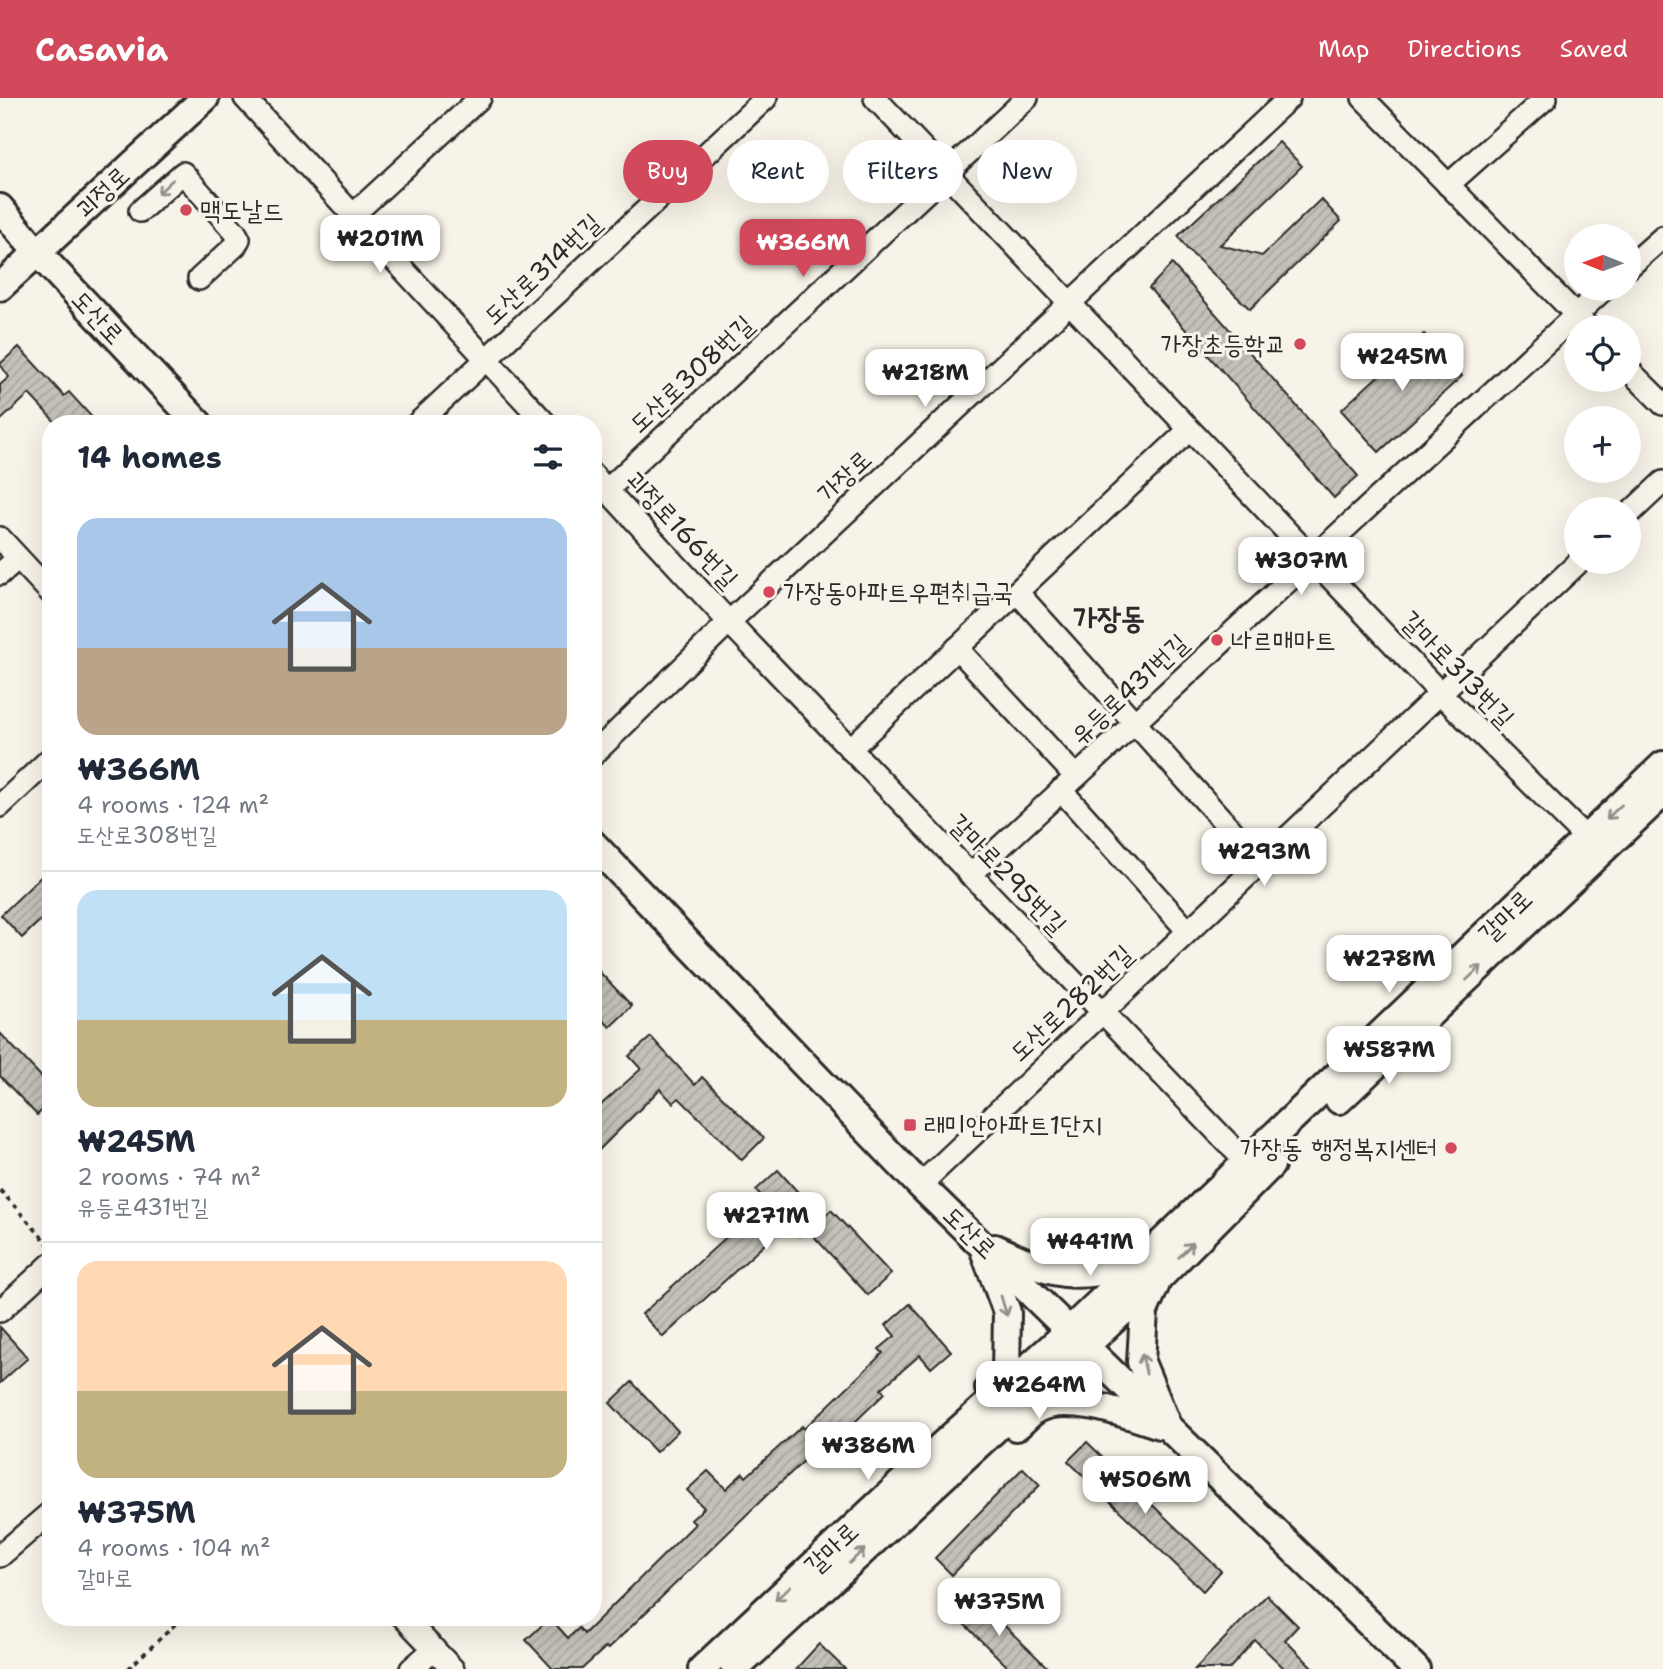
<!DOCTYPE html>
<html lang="en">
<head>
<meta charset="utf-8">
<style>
  body { margin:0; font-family:"Shantell Sans","Poor Story",sans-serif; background:#f6f6f7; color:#1f2937; height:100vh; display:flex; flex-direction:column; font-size:26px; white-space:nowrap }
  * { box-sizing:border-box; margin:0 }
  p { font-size:23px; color:#747a83 }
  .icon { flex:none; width:38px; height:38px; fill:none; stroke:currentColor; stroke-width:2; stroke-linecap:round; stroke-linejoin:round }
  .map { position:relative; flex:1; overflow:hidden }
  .side { position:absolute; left:42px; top:317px; width:560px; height:1211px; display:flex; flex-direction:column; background:#fff; border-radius:28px; box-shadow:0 7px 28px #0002 }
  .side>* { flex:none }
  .hud { position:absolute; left:623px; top:42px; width:665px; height:63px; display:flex; gap:14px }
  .needle { width:46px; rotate:271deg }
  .tools { position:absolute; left:1564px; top:126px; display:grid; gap:14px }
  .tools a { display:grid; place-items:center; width:77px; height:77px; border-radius:50%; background:#fff; box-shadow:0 7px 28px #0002; font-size:35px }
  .price { position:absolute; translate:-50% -60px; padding:0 16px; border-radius:14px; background:#fff; color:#222; font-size:23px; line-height:46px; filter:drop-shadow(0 2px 4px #0008) }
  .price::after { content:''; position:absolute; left:50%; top:42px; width:21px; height:16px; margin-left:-10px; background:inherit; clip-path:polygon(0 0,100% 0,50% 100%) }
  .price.selected { background:#d1495b; color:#fff }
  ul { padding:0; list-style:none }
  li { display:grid; align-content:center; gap:14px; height:371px; padding:0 35px }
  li+li { border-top:2px solid #e0e1e3 }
  li span { display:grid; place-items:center; height:217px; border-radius:21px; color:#555 }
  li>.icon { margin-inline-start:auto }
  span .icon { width:126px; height:126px; fill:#fffc; stroke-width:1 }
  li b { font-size:30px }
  h2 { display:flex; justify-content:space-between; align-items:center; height:84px; padding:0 35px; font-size:30px }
  .tag { padding:0 24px; border-radius:32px; background:#fff; box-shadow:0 7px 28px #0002; font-size:24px; line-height:63px }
  .tag.selected { background:#d1495b; color:#fff }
  header { display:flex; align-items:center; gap:42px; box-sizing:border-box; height:98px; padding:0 35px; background:#d1495b; color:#fff }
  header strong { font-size:33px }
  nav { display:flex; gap:38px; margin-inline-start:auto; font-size:24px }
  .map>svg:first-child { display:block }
  .building { fill:url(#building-hatch); stroke:#2b2b2b; stroke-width:2 }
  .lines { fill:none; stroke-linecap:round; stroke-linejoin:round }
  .minor-casing { stroke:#2b2b2b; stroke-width:26 }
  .major-casing { stroke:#2b2b2b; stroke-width:32 }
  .path { stroke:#2b2b2b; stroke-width:3.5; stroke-dasharray:5 5; stroke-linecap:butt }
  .minor { stroke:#f7f3e8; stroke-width:21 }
  .major { stroke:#f7f3e8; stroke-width:26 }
  .oneway { stroke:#918f8a }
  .poi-dot { fill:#d1495b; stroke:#f7f3e8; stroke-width:2.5 }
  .labels { text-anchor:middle; stroke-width:6; stroke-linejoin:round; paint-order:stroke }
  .street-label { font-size:26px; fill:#2b2b2b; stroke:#f7f3e8 }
  .poi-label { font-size:26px; fill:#2b2b2b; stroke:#f7f3e8; text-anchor:start }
  .quarter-label { font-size:30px; font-weight:bold; fill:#2b2b2b; stroke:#f7f3e8 }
</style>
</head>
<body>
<header>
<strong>Casavia</strong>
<nav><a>Map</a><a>Directions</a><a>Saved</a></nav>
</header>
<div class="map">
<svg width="1663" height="1571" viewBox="0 0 1663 1571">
  <defs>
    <pattern id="building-hatch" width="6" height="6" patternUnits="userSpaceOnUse" patternTransform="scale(1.75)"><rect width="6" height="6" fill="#c4c1b9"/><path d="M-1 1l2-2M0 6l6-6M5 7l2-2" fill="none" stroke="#a9a69f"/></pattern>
  </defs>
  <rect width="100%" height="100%" fill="#f7f3e8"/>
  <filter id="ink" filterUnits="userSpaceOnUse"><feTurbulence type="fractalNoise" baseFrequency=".0143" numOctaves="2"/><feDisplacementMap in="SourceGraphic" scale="14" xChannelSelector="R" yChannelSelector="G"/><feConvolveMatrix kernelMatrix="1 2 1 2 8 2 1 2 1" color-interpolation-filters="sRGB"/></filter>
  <g filter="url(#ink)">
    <!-- building -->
    <g class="building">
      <polygon points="1279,44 1302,68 1220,147 1262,158 1321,101 1341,123 1250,211 1187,151 1178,138"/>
      <polygon points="1172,166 1358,378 1334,400 1149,190"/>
      <polygon points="1424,236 1462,278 1379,354 1341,312"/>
      <polygon points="19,249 64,298 69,294 98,326 57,326 29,296 0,323 0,287 9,279 0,266"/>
      <polygon points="51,769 51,812 22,840 1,817"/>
      <polygon points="593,867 632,908 610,929 593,912"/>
      <polygon points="0,935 51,989 51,1004 37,1017 0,978"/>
      <polygon points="651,939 695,987 702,979 764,1040 742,1062 679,1000 673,1005 660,991 593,1058 593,1014 641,971 629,958"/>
      <polygon points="778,1072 822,1121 831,1112 891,1176 868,1197 807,1131 799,1138 788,1125 663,1239 642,1216 766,1103 756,1092"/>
      <polygon points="910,1206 951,1253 931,1270 920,1257 881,1291 885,1295 831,1347 827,1342 770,1394 608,1551 606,1549 582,1571 553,1571 526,1542 550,1520 568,1540 579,1530 584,1536 695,1426 691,1422 704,1410 687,1392 708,1373 726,1391 743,1375 746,1379 802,1328 804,1331 883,1255 879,1251 895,1238 886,1227"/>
      <polygon points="0,1229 28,1260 0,1285"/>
      <polygon points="632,1284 678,1333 656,1354 610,1305"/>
      <polygon points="1087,1344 1221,1473 1203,1493 1068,1363"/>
      <polygon points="1023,1370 1040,1387 952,1477 935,1460"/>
      <polygon points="1267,1497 1298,1528 1285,1542 1314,1571 1285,1571 1255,1542 1229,1571 1195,1571"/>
      <polygon points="976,1500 1049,1571 1010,1571 957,1519"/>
      <polygon points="819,1546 845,1571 796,1571"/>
    </g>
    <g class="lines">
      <defs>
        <g id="minor">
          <polyline points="245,0 546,326"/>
          <polyline points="875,0 1440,595 1596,750"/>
          <polyline points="1363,0 1588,229"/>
          <polyline points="1448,87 1546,0"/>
          <polyline points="140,113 183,75 235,134 239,141 235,148 199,181"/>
          <polyline points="353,117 480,0"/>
          <polyline points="1629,169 1663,139"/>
          <polyline points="1629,272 1663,306"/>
          <polyline points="417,326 766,0"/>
          <polyline points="593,377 729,524 1247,1065"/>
          <polyline points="607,392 1027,0"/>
          <polyline points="1629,416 1663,384"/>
          <polyline points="0,440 51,495"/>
          <polyline points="0,476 18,460"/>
          <polyline points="1017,494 1261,765"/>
          <polyline points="957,550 1076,679"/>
          <polyline points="850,651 1189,332"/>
          <polyline points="593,657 729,524 1289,0"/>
          <polyline points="1061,692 1188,833"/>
          <polyline points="0,708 51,660"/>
          <polyline points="970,777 1604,191"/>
          <polyline points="920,1087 1579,464"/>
          <polyline points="0,1213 51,1166"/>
          <polyline points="0,1458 51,1414"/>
          <polyline points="403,1519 453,1571"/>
          <polyline points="411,1571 434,1551"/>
        </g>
        <g id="major">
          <polyline points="0,110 37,154 199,326"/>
          <polyline points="0,189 205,0"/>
          <polyline points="593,746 920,1087 1416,1571"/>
          <polyline points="1339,1002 1663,695"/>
          <path d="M995,1150c56,26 80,36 140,13"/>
          <polyline points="985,1155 1007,1214 1006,1275 989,1290"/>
          <polyline points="1156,1186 1144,1213 1141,1264 1165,1322"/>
          <path d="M1016,1329c7,-6 14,-14 21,-18 32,-17 91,6 123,16"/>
          <polyline points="702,1571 942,1347 1068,1234 1663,667"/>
          <polyline points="735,1571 1159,1180 1271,1067"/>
        </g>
      </defs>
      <!-- minor casing -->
      <use href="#minor" class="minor-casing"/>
      <!-- major casing -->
      <use href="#major" class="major-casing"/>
      <!-- path -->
      <g class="path">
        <polyline points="0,1092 49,1147"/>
        <polyline points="128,1571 183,1519"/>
      </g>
      <!-- minor -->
      <use href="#minor" class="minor"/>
      <!-- major -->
      <use href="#major" class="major"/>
    </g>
    <!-- one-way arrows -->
    <defs><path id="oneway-shaft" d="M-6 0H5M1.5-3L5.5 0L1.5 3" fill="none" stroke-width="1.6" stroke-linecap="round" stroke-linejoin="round" transform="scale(1.75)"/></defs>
    <g class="oneway">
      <use href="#oneway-shaft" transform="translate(165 89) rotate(136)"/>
      <use href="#oneway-shaft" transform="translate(1614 714) rotate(136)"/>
      <use href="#oneway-shaft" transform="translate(1474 875) rotate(-43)"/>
      <use href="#oneway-shaft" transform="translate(1186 1152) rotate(-46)"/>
      <use href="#oneway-shaft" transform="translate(1004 1208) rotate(73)"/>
      <use href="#oneway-shaft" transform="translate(1144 1266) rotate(-102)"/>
      <use href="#oneway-shaft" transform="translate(857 1458) rotate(-43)"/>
      <use href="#oneway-shaft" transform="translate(783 1495) rotate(137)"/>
    </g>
  </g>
  <!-- markers -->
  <g class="poi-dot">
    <circle cx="186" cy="112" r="7"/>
    <circle cx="1300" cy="246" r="7"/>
    <circle cx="769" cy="494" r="7"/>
    <circle cx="1217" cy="542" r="7"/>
    <rect x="903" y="1020" width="14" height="14" rx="3.5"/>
    <circle cx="1451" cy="1050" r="7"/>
  </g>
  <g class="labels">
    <!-- street labels -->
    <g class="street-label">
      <text transform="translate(102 94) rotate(-43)" y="9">괴정로</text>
      <text transform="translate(542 171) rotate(-43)" y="9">도산로314번길</text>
      <text transform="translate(98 219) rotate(47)" y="9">도산로</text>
      <text transform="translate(691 276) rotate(-43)" y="9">도산로308번길</text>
      <text transform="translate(844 378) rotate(-43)" y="9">가장로</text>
      <text transform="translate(682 431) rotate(47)" y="9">괴정로166번길</text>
      <text transform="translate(1458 571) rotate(46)" y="9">갈마로313번길</text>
      <text transform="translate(1129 591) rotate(-43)" y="9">유등로431번길</text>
      <text transform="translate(1008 776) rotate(46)" y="9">갈마로295번길</text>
      <text transform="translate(1505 818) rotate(-44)" y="9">갈마로</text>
      <text transform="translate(1071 905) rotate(-43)" y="9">도산로282번길</text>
      <text transform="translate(970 1134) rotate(44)" y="9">도산로</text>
      <text transform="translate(831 1450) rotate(-43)" y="9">갈마로</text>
    </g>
    <!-- poi labels -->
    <g class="poi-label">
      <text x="200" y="121">맥도날드</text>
      <text x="1286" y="255" text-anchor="end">가장초등학교</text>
      <text x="783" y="503">가장동아파트우편취급국</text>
      <text x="1231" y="551">나르매마트</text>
      <text x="924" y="1036">래미안아파트1단지</text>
      <text x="1437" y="1059" text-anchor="end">가장동 행정복지센터</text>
    </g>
    <!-- quarter labels -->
    <g class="quarter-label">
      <text x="1109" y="530">가장동</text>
    </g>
  </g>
</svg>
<div class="tools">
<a><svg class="needle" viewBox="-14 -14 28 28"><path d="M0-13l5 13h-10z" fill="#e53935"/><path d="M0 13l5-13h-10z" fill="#747a83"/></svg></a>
<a><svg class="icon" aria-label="locate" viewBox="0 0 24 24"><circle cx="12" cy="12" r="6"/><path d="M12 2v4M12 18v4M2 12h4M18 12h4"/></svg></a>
<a>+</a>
<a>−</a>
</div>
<b class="price" style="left:380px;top:177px">₩201M</b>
<b class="price selected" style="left:803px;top:181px">₩366M</b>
<b class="price" style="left:1402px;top:295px">₩245M</b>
<b class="price" style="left:925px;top:311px">₩218M</b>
<b class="price" style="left:1301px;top:499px">₩307M</b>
<b class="price" style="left:1264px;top:790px">₩293M</b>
<b class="price" style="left:1389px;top:897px">₩278M</b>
<b class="price" style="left:1389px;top:988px">₩587M</b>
<b class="price" style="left:766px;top:1154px">₩271M</b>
<b class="price" style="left:1090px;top:1180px">₩441M</b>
<b class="price" style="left:1039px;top:1323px">₩264M</b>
<b class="price" style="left:868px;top:1384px">₩386M</b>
<b class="price" style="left:1145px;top:1418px">₩506M</b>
<b class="price" style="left:999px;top:1540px">₩375M</b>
<div class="hud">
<a class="tag selected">Buy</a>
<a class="tag">Rent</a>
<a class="tag">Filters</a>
<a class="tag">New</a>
</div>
<section class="side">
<h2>14 homes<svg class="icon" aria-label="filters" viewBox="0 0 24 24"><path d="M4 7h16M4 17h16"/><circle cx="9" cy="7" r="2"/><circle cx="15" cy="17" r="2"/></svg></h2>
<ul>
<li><span style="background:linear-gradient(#a9c7e8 60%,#b9a48a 0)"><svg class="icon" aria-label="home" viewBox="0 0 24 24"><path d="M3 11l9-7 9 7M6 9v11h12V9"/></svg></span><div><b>₩366M</b><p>4 rooms · 124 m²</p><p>도산로308번길</p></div></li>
<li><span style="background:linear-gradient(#bfe0f5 60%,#c2b280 0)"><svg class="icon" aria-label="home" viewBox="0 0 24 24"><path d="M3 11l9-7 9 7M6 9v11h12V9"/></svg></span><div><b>₩245M</b><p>2 rooms · 74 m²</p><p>유등로431번길</p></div></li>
<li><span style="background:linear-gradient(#ffd9b3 60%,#c2b280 0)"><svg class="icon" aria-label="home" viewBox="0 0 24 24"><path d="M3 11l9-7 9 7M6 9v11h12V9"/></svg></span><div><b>₩375M</b><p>4 rooms · 104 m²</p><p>갈마로</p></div></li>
</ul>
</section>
</div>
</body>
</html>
